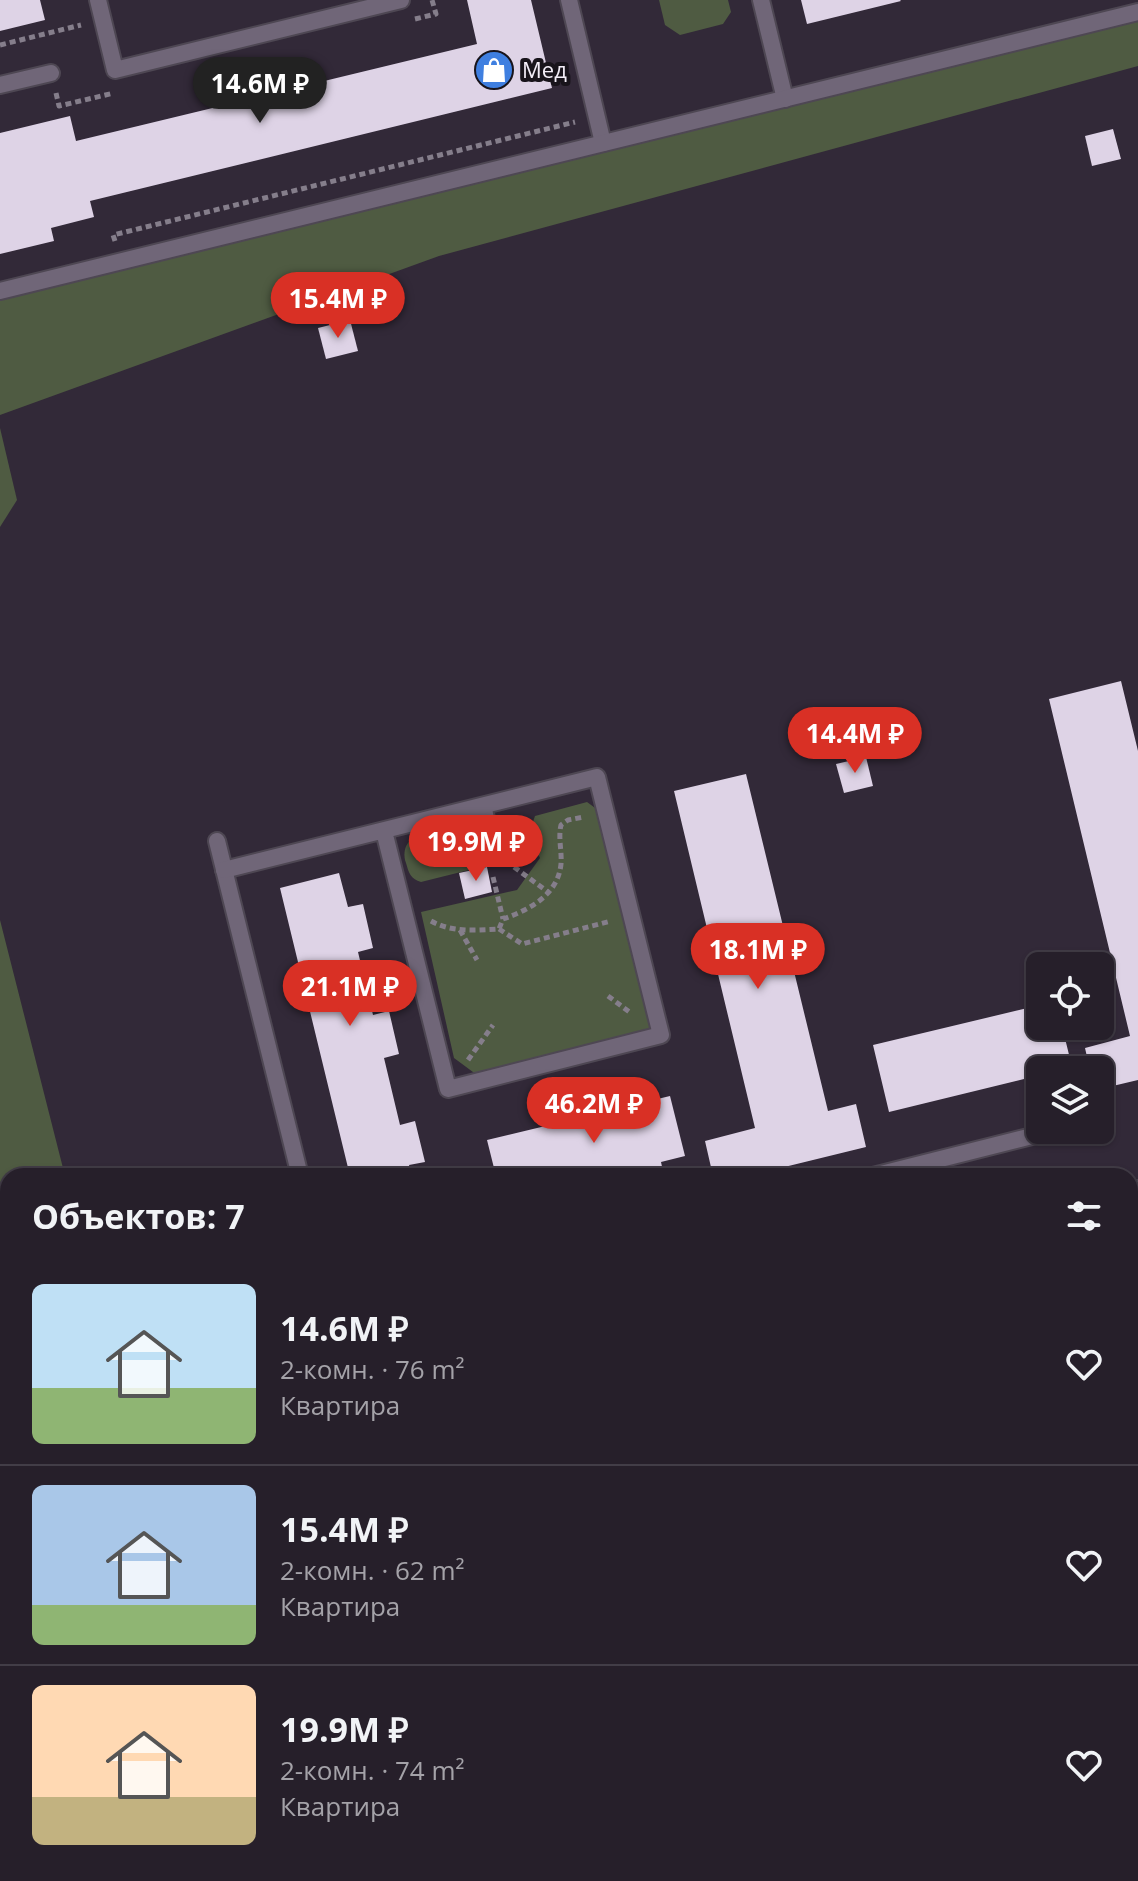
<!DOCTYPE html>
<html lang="ru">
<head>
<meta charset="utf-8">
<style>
  body { margin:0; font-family:"Open Sans",sans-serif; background:#2e2732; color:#f1f3f6; height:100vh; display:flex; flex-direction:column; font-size:30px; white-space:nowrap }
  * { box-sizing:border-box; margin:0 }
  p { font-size:26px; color:#a4a2a8 }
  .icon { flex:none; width:44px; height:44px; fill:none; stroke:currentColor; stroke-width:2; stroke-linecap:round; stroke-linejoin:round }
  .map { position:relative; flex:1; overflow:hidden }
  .drawer { position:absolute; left:0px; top:1168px; width:1138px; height:714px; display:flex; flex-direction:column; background:#261f2a; border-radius:24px 24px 0 0; box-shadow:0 2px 6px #0004,0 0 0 2px #423d47 }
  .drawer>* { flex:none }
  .controls { position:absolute; left:1026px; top:952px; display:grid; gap:16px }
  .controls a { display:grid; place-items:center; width:88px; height:88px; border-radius:12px; background:#261f2a; box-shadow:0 2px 6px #0004,0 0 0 2px #423d47; font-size:40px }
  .price { position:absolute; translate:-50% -68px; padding:0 18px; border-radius:28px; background:#d93025; color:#fff; font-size:26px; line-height:52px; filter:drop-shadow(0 2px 4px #0008) }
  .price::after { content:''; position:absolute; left:50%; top:48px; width:24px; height:18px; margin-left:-12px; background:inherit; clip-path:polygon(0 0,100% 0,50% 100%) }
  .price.current { background:#222; color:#fff }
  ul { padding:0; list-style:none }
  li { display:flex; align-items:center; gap:24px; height:200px; padding:0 32px }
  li+li { border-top:2px solid #423d47 }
  li span { display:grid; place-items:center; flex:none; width:224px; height:160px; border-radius:12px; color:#555 }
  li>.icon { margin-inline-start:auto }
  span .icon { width:96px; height:96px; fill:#fffc; stroke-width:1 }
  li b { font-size:34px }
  h2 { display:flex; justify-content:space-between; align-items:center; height:96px; padding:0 32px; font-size:34px }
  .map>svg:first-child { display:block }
  .built { fill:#3d3146 }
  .green { fill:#4f5b42 }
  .building { fill:#ded3e6 }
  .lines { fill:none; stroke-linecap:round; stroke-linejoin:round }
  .service-casing { stroke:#4e4753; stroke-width:20 }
  .minor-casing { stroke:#4e4753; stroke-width:24 }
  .path { stroke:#857e8b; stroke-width:5; stroke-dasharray:6 4; stroke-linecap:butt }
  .service { stroke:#706678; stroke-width:16 }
  .minor { stroke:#706678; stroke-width:20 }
  .labels { text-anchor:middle; stroke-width:8; stroke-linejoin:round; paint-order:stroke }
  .poi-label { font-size:22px; fill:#f2edf7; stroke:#18141b; text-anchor:start }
</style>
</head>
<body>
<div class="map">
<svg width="1138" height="1881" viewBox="0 0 1138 1881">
  <rect width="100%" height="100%" fill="#322938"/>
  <!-- built -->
  <polygon class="built" points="1138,1206 1138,1881 301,1881 300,1874 1130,1874 1130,1208"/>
  <!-- green -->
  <g class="green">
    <polygon points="659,0 728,0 731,12 723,24 680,35 665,25"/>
    <polygon points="1138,19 1138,66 439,256 0,415 0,295"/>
    <polygon points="0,428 17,500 0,527"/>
    <path d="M587,802l15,11 50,216 -6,5 -169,41 -23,-17 -33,-146 96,-22 23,-32c-7,-14 -11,-27 -5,-42z"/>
    <path d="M460,824c23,3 20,24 21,43l-60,15c-10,-3 -12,-8 -15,-19 -9,-32 31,-33 54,-39z"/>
    <polygon points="0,920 65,1176 8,1176 8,1231 0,1201"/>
  </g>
  <!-- building -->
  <g class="building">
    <polygon points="0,0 40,0 45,20 0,31"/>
    <polygon points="467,0 531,0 552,88 90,201 94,217 51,228 54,241 0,254 0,133 70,116 76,141 477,44"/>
    <polygon points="801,0 900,0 901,1 807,24"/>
    <polygon points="1113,129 1121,159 1092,166 1085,136"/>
    <polygon points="350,320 358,351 326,359 318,328"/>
    <polygon points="1121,681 1138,751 1138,1080 1100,1089 1100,1070 1090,1070 1085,1048 1130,1036 1049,699"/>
    <polygon points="866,757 873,786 844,793 836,764"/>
    <polygon points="746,774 828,1111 856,1104 866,1147 748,1176 713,1176 705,1141 755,1128 674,791"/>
    <polygon points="487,867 492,892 465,899 459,873"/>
    <polygon points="339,873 348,907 363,904 373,948 358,952 373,1015 389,1011 399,1054 384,1058 400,1125 415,1121 425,1162 409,1165 412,1176 350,1176 280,888"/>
    <polygon points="1040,1005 1040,1026 1062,1026 1072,1067 1040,1070 1040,1075 889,1112 873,1045"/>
    <polygon points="670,1096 685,1156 661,1162 664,1176 620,1176 619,1172 603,1176 496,1176 487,1140"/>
    <polygon points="1138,1461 1138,1834 1130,1836 1130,1463"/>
    <polygon points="0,1669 8,1696 8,1874 52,1874 54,1881 0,1881"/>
    <polygon points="570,1874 973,1874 973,1875 949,1881 571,1881"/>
  </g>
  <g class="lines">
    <defs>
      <g id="service">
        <polyline points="98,0 115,70 401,0"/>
        <polyline points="569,0 603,143"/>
        <polyline points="761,0 785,99"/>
        <polyline points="0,85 51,73"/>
        <polyline points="0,291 1138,12"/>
        <polyline points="483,806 495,855"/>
        <polyline points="217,841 300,1176"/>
        <polyline points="224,870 597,777 661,1035 448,1089 384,831"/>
        <polyline points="873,1176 1056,1130"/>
        <polyline points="0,1401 8,1399"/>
        <polyline points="1130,1401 1138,1399"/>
        <polyline points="0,1468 8,1501"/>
        <polyline points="0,1566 8,1564"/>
        <polyline points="101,1874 102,1881"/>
        <polyline points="171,1874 173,1881"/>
        <polyline points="556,1874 558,1881"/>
      </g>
      <g id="minor">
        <polyline points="1130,1193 1138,1191"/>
        <polyline points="290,1874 291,1881"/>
      </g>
    </defs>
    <!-- service casing -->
    <use href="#service" class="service-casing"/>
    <!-- minor casing -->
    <use href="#minor" class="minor-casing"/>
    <!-- path -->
    <g class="path">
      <polyline points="415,19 436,14 432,0"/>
      <polyline points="0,45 81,25"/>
      <polyline points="56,93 59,106 114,93"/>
      <polyline points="115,241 113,235 575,122"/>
      <polyline points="514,867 548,892"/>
      <polyline points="493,877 503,919"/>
      <path d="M431,921c22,12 44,9 68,8l4,-10c26,-9 55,-24 58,-55 1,-13 -3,-26 0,-39l7,-5 16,-3"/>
      <polyline points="499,929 522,944 611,921"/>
      <polyline points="460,930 477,960"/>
      <polyline points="608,996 632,1014"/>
      <polyline points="468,1060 493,1025"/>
      <polyline points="0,1250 8,1282"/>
      <polyline points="0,1605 5,1604 8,1617"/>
      <polyline points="72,1874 74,1881"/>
      <polyline points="214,1874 215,1881"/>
    </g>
    <!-- service -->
    <use href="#service" class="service"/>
    <!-- minor -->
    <use href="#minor" class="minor"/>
  </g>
  <!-- icons -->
  <defs>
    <symbol id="shop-disc" viewBox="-11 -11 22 22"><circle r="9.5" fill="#3f7fe0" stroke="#18141b"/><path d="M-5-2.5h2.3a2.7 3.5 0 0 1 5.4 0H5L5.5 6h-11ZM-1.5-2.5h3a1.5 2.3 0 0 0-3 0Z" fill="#fff"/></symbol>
  </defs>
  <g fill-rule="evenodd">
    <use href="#shop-disc" x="472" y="48" width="44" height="44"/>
  </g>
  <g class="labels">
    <!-- poi labels -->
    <g class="poi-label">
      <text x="522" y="78">Мед</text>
    </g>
  </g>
</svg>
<div class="controls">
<a><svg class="icon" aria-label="locate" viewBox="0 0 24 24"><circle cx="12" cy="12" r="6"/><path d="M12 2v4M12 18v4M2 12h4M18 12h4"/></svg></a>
<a><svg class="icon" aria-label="layers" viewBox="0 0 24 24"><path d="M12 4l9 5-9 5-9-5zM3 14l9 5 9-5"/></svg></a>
</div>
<b class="price current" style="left:260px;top:125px">14.6M ₽</b>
<b class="price" style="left:338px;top:340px">15.4M ₽</b>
<b class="price" style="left:855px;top:775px">14.4M ₽</b>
<b class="price" style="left:476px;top:883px">19.9M ₽</b>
<b class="price" style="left:758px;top:991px">18.1M ₽</b>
<b class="price" style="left:350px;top:1028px">21.1M ₽</b>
<b class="price" style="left:594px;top:1145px">46.2M ₽</b>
<section class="drawer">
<h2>Объектов: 7<svg class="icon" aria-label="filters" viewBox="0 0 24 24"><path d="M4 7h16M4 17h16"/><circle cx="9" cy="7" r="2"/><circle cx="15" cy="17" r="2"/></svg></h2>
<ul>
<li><span style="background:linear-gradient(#bfe0f5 65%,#8fb573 0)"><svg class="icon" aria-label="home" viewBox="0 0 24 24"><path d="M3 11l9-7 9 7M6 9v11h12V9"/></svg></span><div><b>14.6M ₽</b><p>2-комн. · 76 m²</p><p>Квартира</p></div><svg class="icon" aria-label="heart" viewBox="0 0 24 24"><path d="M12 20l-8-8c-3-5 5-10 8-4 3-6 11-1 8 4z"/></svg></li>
<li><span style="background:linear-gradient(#a9c7e8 75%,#8fb573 0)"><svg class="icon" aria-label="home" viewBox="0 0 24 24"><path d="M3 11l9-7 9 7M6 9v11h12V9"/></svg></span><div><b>15.4M ₽</b><p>2-комн. · 62 m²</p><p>Квартира</p></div><svg class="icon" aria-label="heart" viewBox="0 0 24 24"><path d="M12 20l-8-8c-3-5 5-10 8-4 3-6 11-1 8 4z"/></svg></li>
<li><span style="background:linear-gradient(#ffd9b3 70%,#c2b280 0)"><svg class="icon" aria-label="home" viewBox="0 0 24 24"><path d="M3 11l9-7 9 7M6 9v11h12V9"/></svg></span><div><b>19.9M ₽</b><p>2-комн. · 74 m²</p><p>Квартира</p></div><svg class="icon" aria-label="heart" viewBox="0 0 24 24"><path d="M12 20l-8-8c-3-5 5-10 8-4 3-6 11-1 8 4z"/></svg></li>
</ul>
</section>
</div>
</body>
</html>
